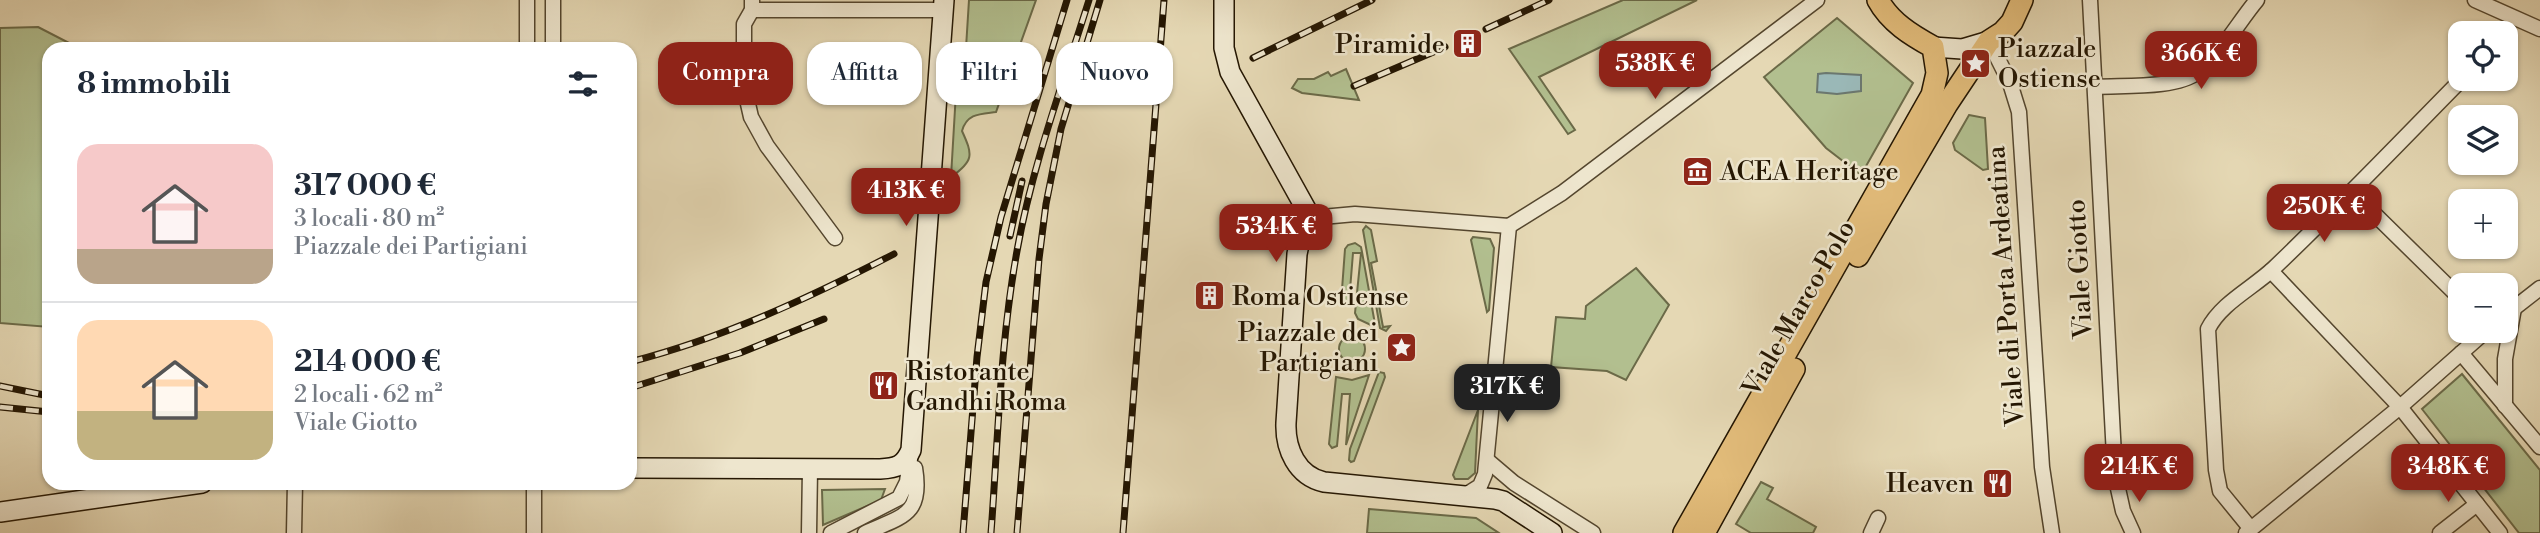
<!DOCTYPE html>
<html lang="it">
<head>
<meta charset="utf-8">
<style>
  body { margin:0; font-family:"Libre Bodoni",serif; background:#f2f2f3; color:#1f2937; height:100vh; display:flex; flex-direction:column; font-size:26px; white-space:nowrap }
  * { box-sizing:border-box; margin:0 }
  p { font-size:23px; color:#747a83 }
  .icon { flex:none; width:38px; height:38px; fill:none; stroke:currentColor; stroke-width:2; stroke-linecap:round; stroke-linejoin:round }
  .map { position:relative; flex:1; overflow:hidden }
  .details { position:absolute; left:42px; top:42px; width:595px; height:448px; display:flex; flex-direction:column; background:#fff; border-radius:21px; box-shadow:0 2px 5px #0004 }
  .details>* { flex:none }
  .guide { position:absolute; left:658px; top:42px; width:665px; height:63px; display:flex; gap:14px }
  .controls { position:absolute; left:2448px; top:21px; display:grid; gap:14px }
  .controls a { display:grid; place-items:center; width:70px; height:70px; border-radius:14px; background:#fff; box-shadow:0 2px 5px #0004; font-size:35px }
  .price { position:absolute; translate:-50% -60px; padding:0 16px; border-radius:14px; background:#8f2418; color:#fff; font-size:23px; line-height:46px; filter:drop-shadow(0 2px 4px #0008) }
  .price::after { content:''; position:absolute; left:50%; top:42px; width:21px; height:16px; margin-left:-10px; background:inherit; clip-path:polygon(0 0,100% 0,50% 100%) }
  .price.active { background:#222; color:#fff }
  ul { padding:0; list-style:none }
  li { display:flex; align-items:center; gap:21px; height:175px; padding:0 35px }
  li+li { border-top:2px solid #e0e1e3 }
  li span { display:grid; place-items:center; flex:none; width:196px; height:140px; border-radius:21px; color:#555 }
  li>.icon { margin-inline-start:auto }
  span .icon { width:84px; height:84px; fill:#fffc; stroke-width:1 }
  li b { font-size:30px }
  h2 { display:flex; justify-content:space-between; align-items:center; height:84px; padding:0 35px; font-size:30px }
  .tag { padding:0 24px; border-radius:21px; background:#fff; box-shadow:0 2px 5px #0004; font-size:24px; line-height:63px }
  .tag.active { background:#8f2418; color:#fff }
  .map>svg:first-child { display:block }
  .green { fill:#b2bf8f; stroke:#6b6a48; stroke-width:2 }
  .water { fill:#9ab8b7; stroke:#6b776f; stroke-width:2 }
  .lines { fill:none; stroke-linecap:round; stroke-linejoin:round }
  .street-casing { stroke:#54462e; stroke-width:17 }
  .secondary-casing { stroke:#241602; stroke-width:22 }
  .primary-casing { stroke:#241602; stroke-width:24 }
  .street { stroke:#eee6ce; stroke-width:14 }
  .secondary { stroke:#eee6ce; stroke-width:19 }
  .primary { stroke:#e2bc7a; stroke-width:21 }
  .rail-casing { stroke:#241602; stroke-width:7 }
  .rail { stroke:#eee6ce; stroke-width:4.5; stroke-dasharray:13; stroke-linecap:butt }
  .labels { text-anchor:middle; stroke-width:5; stroke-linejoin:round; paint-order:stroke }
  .poi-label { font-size:26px; fill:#241602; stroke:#eee6ce; text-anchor:start }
  .street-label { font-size:26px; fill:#241602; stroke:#eee6ce }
</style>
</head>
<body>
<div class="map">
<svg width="2540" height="533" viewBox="0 0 2540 533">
  <rect width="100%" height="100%" fill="#e5d8b4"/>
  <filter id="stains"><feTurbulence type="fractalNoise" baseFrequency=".00286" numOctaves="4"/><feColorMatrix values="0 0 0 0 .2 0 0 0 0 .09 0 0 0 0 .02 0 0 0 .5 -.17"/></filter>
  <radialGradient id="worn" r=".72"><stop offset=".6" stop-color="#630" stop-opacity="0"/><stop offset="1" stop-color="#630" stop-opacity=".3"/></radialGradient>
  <!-- green -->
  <g class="green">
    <path d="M969,0h67l-40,112c-15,2 -29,1 -34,19 11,24 12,30 -11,46l6,-102 8,-11z"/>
    <polygon points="1623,0 1697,0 1539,77 1575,130 1568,134 1509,49"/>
    <polygon points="1837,18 1913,83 1861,175 1826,148 1764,77"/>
    <polygon points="38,27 69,43 96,49 49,49 49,327 0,323 0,28"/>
    <polygon points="1346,69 1359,100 1302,93 1292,88 1298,79 1314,79 1328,72 1331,76"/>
    <polygon points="1969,115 1985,118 1988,169 1983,170 1955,150 1953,143"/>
    <polygon points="1366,226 1371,230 1377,261 1371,263 1383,327 1390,326 1386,331 1380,328 1363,230"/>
    <polygon points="1473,237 1490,239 1494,248 1489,310 1487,312 1471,240"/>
    <polygon points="1355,243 1361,247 1362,252 1375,324 1373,326 1358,319 1355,313 1361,253 1353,253 1349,302 1346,305 1341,303 1345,249 1348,245"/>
    <polygon points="1636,268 1669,305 1626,380 1607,371 1551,367 1556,317 1585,319 1586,306"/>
    <circle cx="1352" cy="349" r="13"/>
    <polygon points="1379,372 1384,373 1385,377 1354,461 1351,462 1349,460 1350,449"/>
    <polygon points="2462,374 2540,470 2540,533 2519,533 2422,409"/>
    <polygon points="1369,375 1346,445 1350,394 1342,394 1337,446 1332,448 1329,444 1336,377 1352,380"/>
    <polygon points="1478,410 1475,473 1468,479 1455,479 1453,475"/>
    <polygon points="1761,482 1773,488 1767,499 1816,527 1813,533 1751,533 1736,524"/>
    <polygon points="885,489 881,500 823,525 822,490"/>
    <polygon points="1369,509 1476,518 1499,533 1367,533"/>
  </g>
  <!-- water -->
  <polygon class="water" points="1826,73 1861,75 1861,91 1837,94 1817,92 1818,74"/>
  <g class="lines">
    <defs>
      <g id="street">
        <polyline points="553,0 553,49"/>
        <polyline points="752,0 752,10 744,24 744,52 746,95 751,117 767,146 835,238"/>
        <polyline points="2090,0 2115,475 2123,511 2133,533"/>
        <polyline points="2475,0 2540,29"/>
        <polyline points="752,10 943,10"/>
        <polyline points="1989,41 2010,83 2019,112 2042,467 2052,533"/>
        <polyline points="527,49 527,0"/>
        <path d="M2096,87c28,-2 79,2 102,-15 20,-14 42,-52 59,-72"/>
        <polyline points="2352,192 2460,298"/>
        <polyline points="1311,218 1355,214 1509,226"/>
        <polyline points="1509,226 1562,193 1817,0"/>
        <polyline points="2271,271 2400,407 2500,533"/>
        <polyline points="2508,313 2540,288"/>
        <polyline points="2461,353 2540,447"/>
        <polyline points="2505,406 2505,359 2514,308"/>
        <polyline points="1487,460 1514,483 1593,533"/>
        <polyline points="1464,496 1480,486 1485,474 1509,226"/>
        <path d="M2251,529l-31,-38 -4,-21 -8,-141c13,-26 45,-41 66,-61 65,-62 126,-126 188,-189"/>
        <polyline points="294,533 295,483"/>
        <polyline points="534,533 534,483"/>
        <polyline points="809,533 810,469"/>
        <polyline points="831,533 899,498 907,482 911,451"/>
        <path d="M865,533c37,-17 58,-17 50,-65"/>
        <polyline points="1871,533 1878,518"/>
        <polyline points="2246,533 2400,407 2486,331"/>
        <polyline points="2440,533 2477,504"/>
      </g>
      <g id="secondary">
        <path d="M1224,0v48l6,24 81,146 -10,17 -4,19 -11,169c-1,26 11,53 38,59l171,17 8,2 49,32"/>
        <polyline points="1933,47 1962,49 1989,41"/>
        <path d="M630,468l250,1c17,-1 24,-3 31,-19l33,-450"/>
        <polyline points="0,512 202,483"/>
      </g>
      <g id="primary">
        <polyline points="1858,256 1947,104 1989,41 2003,32 2012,22 2022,0"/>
        <path d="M1684,533l248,-438 5,-22 -4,-26c-22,-12 -43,-25 -55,-47"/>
        <polyline points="1704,533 1794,369"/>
      </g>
    </defs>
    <!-- street casing -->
    <use href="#street" class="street-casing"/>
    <!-- secondary casing -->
    <use href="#secondary" class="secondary-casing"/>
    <!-- primary casing -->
    <use href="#primary" class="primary-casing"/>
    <!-- street -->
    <use href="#street" class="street"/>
    <!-- secondary -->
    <use href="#secondary" class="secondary"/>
    <!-- primary -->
    <use href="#primary" class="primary"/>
    <defs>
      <g id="rail">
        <polyline points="1486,29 1549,0"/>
        <polyline points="1253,58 1372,0"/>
        <polyline points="1354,86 1445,47"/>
        <polyline points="1010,236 1022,181"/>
        <path d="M630,362c93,-24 179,-64 264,-108"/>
        <polyline points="0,386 49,396"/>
        <polyline points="630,388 740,353 824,319"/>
        <polyline points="0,407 49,412"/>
        <polyline points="963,533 977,357 986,282 1001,217 1067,0"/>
        <path d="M991,533c7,-93 9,-189 26,-282 15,-85 46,-168 72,-251"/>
        <polyline points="1017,533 1039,259 1046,204 1061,129 1100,0"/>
        <polyline points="1123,533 1164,0"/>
      </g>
    </defs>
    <!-- rail casing -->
    <use href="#rail" class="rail-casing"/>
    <!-- rail -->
    <use href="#rail" class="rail"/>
  </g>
  <!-- icons -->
  <defs>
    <symbol id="building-square" viewBox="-11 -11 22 22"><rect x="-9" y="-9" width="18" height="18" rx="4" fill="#8f2418" stroke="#eee6ce"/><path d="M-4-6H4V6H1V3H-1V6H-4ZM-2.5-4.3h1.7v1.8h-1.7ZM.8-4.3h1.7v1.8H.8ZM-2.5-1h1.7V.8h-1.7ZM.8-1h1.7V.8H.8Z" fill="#fff"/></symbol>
    <symbol id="sight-square" viewBox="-11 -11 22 22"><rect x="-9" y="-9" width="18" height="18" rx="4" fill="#8f2418" stroke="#eee6ce"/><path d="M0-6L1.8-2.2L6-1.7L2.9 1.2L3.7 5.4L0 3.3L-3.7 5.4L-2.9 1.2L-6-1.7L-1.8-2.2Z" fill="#fff"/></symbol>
    <symbol id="museum-square" viewBox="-11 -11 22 22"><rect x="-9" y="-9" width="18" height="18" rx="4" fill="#8f2418" stroke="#eee6ce"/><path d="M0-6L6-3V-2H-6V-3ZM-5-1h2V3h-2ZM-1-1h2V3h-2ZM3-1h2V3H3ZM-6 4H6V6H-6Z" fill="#fff"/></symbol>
    <symbol id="restaurant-square" viewBox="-11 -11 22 22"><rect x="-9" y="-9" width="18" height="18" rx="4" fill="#8f2418" stroke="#eee6ce"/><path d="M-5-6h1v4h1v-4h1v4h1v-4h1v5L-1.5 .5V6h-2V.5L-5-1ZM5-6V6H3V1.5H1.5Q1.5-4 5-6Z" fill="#fff"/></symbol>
  </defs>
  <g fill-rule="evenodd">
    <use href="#building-square" x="1450" y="26" width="35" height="35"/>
    <use href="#sight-square" x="1958" y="46" width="35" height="35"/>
    <use href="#museum-square" x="1680" y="154" width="35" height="35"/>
    <use href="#building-square" x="1192" y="278" width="35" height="35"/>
    <use href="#sight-square" x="1384" y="330" width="35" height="35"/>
    <use href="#restaurant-square" x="866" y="368" width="35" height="35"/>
    <use href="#restaurant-square" x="1980" y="466" width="35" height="35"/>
  </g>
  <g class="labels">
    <!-- poi labels -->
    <g class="poi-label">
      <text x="1445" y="53" text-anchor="end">Piramide</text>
      <text x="1998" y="57">Piazzale<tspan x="1998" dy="30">Ostiense</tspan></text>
      <text x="1720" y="180">ACEA Heritage</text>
      <text x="1232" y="305">Roma Ostiense</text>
      <text x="1378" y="341" text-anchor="end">Piazzale dei<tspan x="1378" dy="30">Partigiani</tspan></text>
      <text x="906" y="380">Ristorante<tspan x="906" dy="30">Gandhi Roma</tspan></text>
      <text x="1974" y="492" text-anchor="end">Heaven</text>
    </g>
    <!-- street labels -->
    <g class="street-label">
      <text transform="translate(2079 269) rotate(-93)" y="9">Viale Giotto</text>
      <text transform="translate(2005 286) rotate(-94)" y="9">Viale di Porta Ardeatina</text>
      <text transform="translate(1798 308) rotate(-60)" y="9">Viale Marco Polo</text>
    </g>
  </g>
  <rect width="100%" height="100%" filter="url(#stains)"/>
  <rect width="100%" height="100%" fill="url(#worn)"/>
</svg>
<div class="controls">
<a><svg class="icon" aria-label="locate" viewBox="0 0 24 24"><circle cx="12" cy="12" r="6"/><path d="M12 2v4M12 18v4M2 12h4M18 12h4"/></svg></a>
<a><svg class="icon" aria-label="layers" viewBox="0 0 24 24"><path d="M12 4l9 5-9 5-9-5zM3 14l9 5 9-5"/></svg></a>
<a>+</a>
<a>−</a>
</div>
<b class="price" style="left:2201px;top:91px">366K €</b>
<b class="price" style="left:1655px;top:101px">538K €</b>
<b class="price" style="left:906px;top:228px">413K €</b>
<b class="price" style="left:2324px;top:244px">250K €</b>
<b class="price" style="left:1276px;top:264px">534K €</b>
<b class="price active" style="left:1507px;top:424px">317K €</b>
<b class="price" style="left:2139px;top:504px">214K €</b>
<b class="price" style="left:2448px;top:504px">348K €</b>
<div class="guide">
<a class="tag active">Compra</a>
<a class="tag">Affitta</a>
<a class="tag">Filtri</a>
<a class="tag">Nuovo</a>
</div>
<section class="details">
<h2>8 immobili<svg class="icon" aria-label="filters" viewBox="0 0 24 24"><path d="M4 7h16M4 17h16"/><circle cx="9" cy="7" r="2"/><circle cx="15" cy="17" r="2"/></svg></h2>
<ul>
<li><span style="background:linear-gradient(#f6c9c9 75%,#b9a48a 0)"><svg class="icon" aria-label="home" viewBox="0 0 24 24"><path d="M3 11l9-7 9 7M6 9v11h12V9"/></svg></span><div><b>317 000 €</b><p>3 locali · 80 m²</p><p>Piazzale dei Partigiani</p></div></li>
<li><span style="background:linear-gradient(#ffd9b3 65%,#c2b280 0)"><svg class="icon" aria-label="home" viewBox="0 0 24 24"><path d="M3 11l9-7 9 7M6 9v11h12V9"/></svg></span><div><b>214 000 €</b><p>2 locali · 62 m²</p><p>Viale Giotto</p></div></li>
</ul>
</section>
</div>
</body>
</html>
